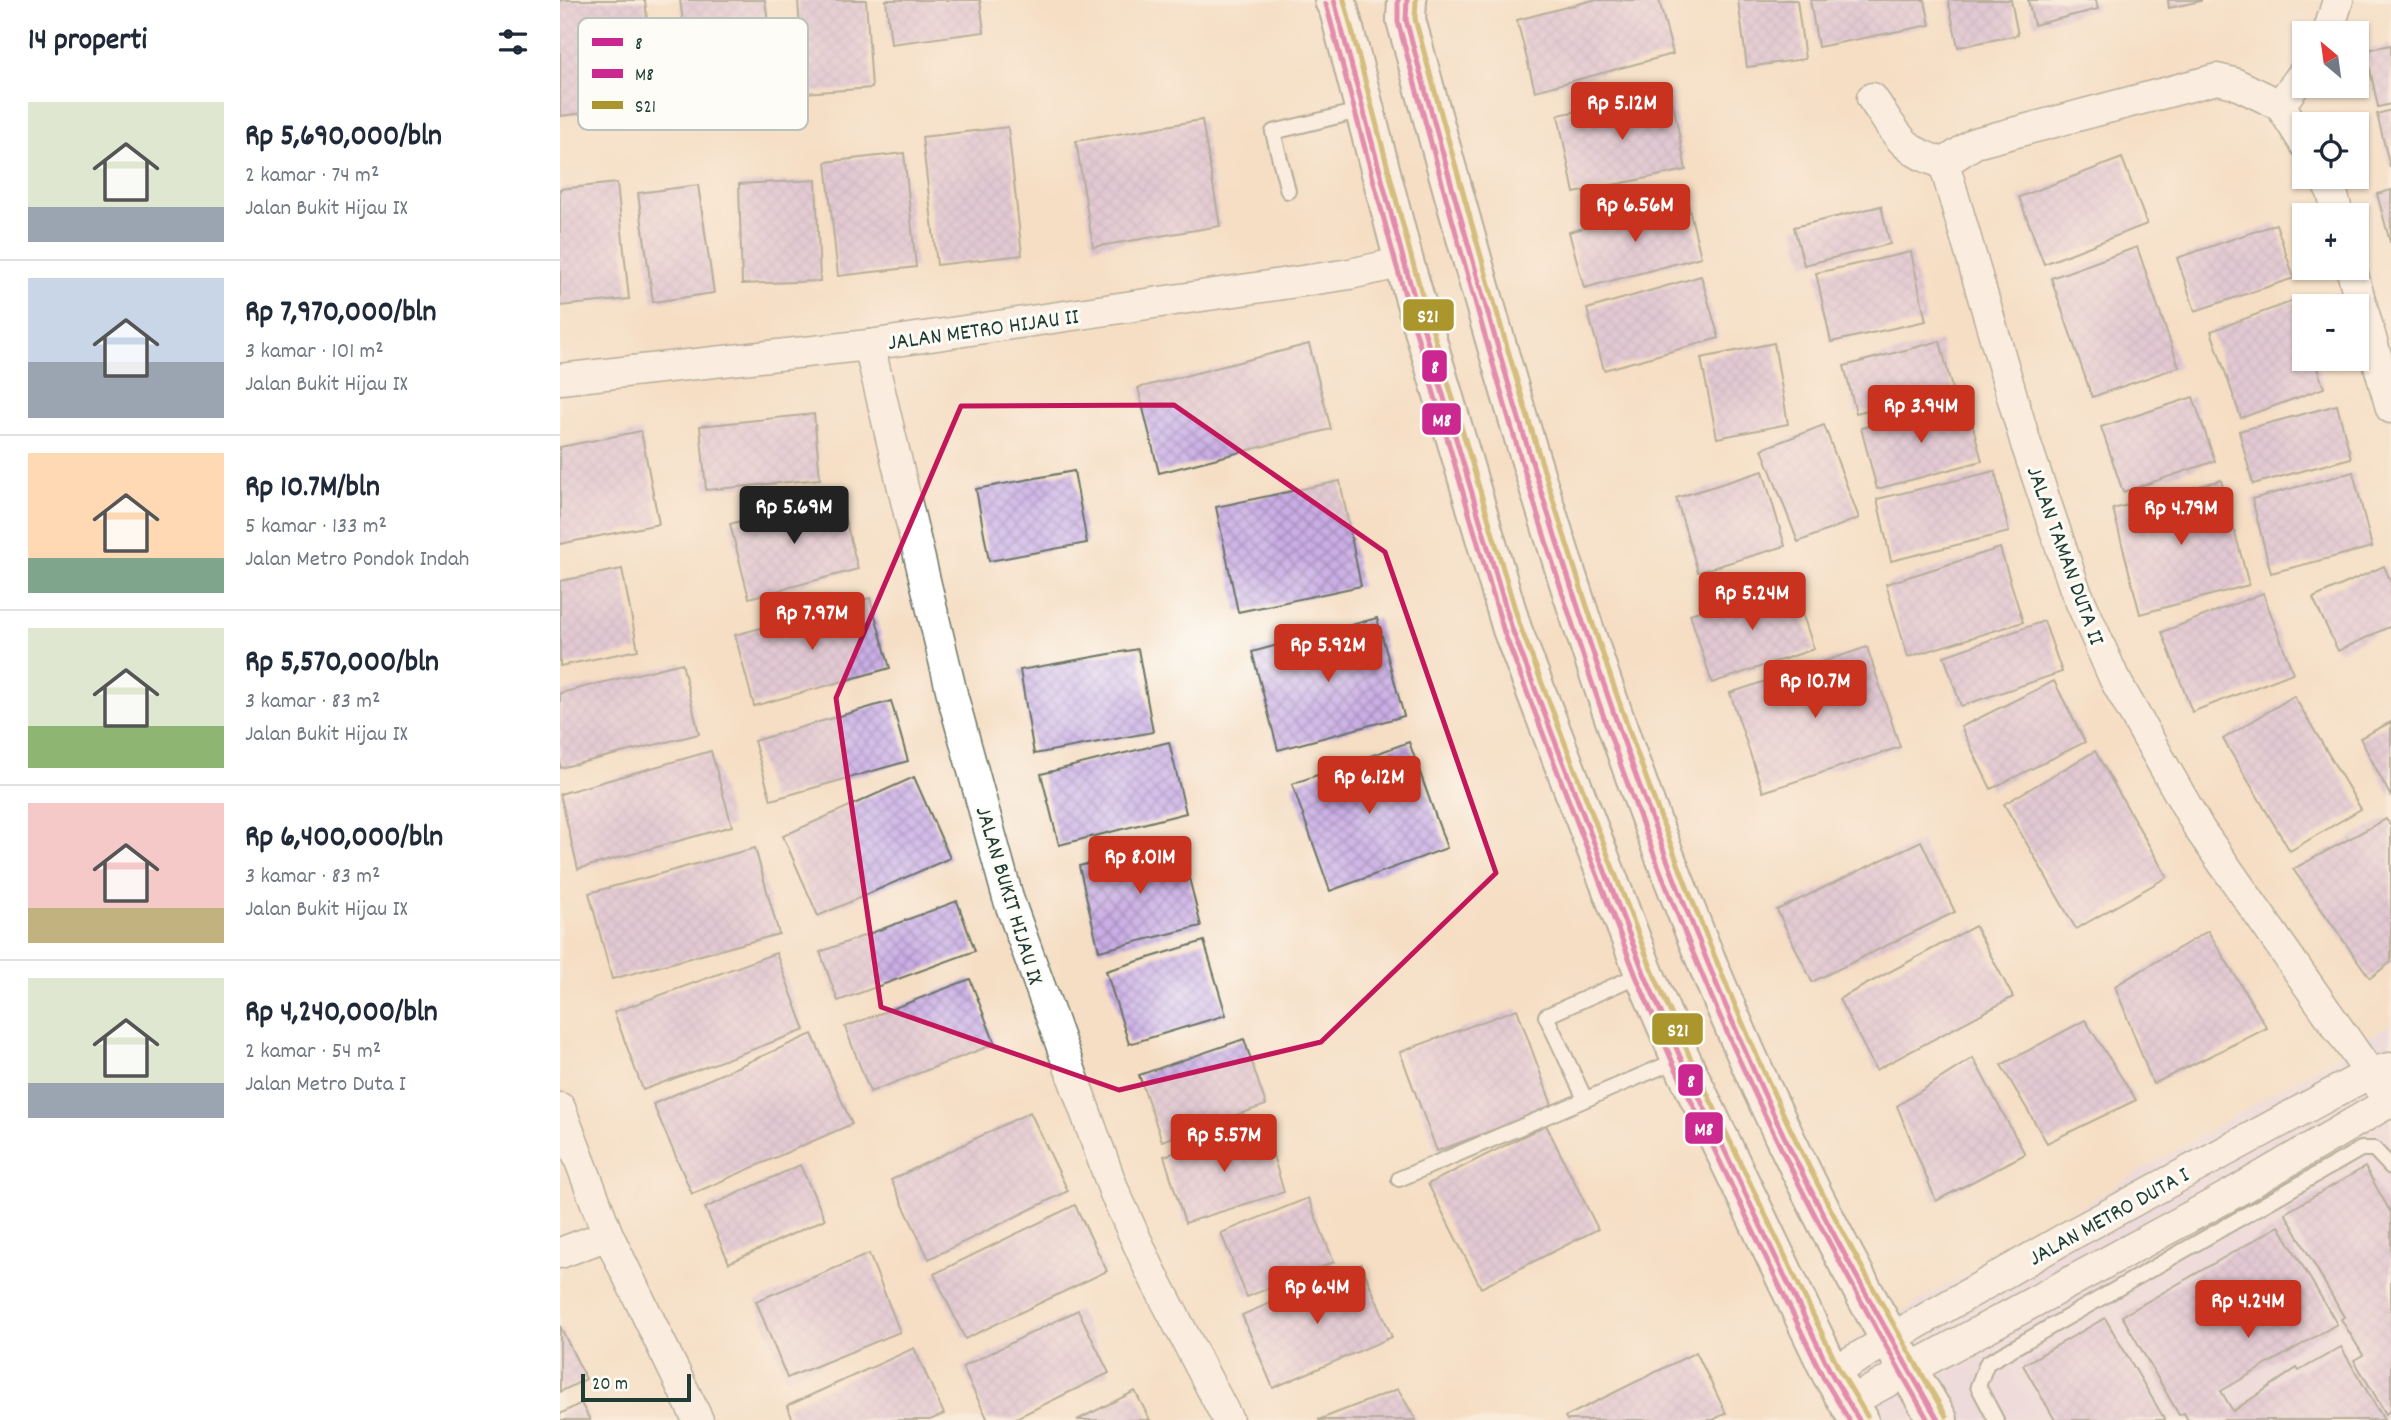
<!DOCTYPE html>
<html lang="id">
<head>
<meta charset="utf-8">
<style>
  body { margin:0; font-family:Dekko,sans-serif; background:#f2f2f3; color:#1f2937; height:100vh; display:flex; flex-direction:column; font-size:26px; white-space:nowrap }
  * { box-sizing:border-box; margin:0 }
  p { font-size:23px; color:#747a83 }
  .icon { flex:none; width:38px; height:38px; fill:none; stroke:currentColor; stroke-width:2; stroke-linecap:round; stroke-linejoin:round }
  .map { position:relative; flex:1; overflow:hidden }
  .drawer { display:flex; flex-direction:column; background:#fff; width:560px }
  .drawer>* { flex:none }
  .needle { width:46px; rotate:331deg }
  .fabs { position:absolute; left:1732px; top:21px; display:grid; gap:14px }
  .fabs a { display:grid; place-items:center; width:77px; height:77px; border-radius:0px; background:#fff; box-shadow:0 2px 5px #0004; font-size:35px }
  .scale { position:absolute; left:21px; bottom:18px; width:110px; box-sizing:border-box; padding-left:7px; border:4px solid #1f3d34; border-top:0; font-size:19px; line-height:24px; white-space:nowrap; color:#1f3d34; -webkit-text-stroke:5px #fdfcf7; paint-order:stroke }
  .price { position:absolute; translate:-50% -60px; padding:0 16px; border-radius:7px; background:#c8321e; color:#fff; font-size:23px; line-height:46px; filter:drop-shadow(0 2px 4px #0008) }
  .price::after { content:''; position:absolute; left:50%; top:42px; width:21px; height:16px; margin-left:-10px; background:inherit; clip-path:polygon(0 0,100% 0,50% 100%) }
  .price.on { background:#222; color:#fff }
  ul { padding:0; list-style:none }
  li { display:flex; align-items:center; gap:21px; height:175px; padding:0 28px }
  li+li { border-top:2px solid #e0e1e3 }
  li span { display:grid; place-items:center; flex:none; width:196px; height:140px; border-radius:0px; color:#555 }
  li>.icon { margin-inline-start:auto }
  span .icon { width:84px; height:84px; fill:#fffc; stroke-width:1 }
  li b { font-size:30px }
  h2 { display:flex; justify-content:space-between; align-items:center; height:84px; padding:0 28px; font-size:30px }
  main { display:flex; flex:1; min-height:0 }
  .map>svg:first-child { display:block }
  .built { fill:#e2d4f3 }
  .building { fill:url(#building-cross-hatch) }
  .lines { fill:none; stroke-linecap:round; stroke-linejoin:round }
  .service-casing { stroke:#6a7566; stroke-width:18 }
  .minor-casing { stroke:#6a7566; stroke-width:33 }
  .trunk-casing { stroke:#6a7566; stroke-width:42 }
  .service { stroke:#fff; stroke-width:14 }
  .minor { stroke:#fff; stroke-width:30 }
  .trunk { stroke:#fff; stroke-width:38 }
  .bus-1-casing { stroke:#fdfcf7; stroke-width:10 }
  .bus-2-casing { stroke:#fdfcf7; stroke-width:10 }
  .bus-3-casing { stroke:#fdfcf7; stroke-width:10 }
  .bus-1 { stroke:#cc2790; stroke-width:5 }
  .bus-2 { stroke:#cb2990; stroke-width:5 }
  .bus-3 { stroke:#aa962c; stroke-width:5 }
  .marked { fill:none; stroke:#c2185b; stroke-width:5; stroke-linejoin:round }
  .labels { text-anchor:middle; stroke-width:6; stroke-linejoin:round; paint-order:stroke }
  .street-label { font-size:23px; fill:#1f3d34; stroke:#fdfcf7 }
  .key { fill:#fdfcf7; stroke:#bac3bc; stroke-width:2 }
  .key-label { font-size:19px; fill:#1f3d34 }
  .line-badge { stroke:#fdfcf7; stroke-width:2.5 }
  .badge-label { font-size:19px; text-anchor:middle; font-weight:bold; fill:#fff }
</style>
</head>
<body>
<main>
<section class="drawer">
<h2>14 properti<svg class="icon" aria-label="filters" viewBox="0 0 24 24"><path d="M4 7h16M4 17h16"/><circle cx="9" cy="7" r="2"/><circle cx="15" cy="17" r="2"/></svg></h2>
<ul>
<li><span style="background:linear-gradient(#dfe7d0 75%,#9aa5b1 0)"><svg class="icon" aria-label="home" viewBox="0 0 24 24"><path d="M3 11l9-7 9 7M6 9v11h12V9"/></svg></span><div><b>Rp 5,690,000/bln</b><p>2 kamar · 74 m²</p><p>Jalan Bukit Hijau IX</p></div></li>
<li><span style="background:linear-gradient(#c9d6e8 60%,#9aa5b1 0)"><svg class="icon" aria-label="home" viewBox="0 0 24 24"><path d="M3 11l9-7 9 7M6 9v11h12V9"/></svg></span><div><b>Rp 7,970,000/bln</b><p>3 kamar · 101 m²</p><p>Jalan Bukit Hijau IX</p></div></li>
<li><span style="background:linear-gradient(#ffd9b3 75%,#7fa58c 0)"><svg class="icon" aria-label="home" viewBox="0 0 24 24"><path d="M3 11l9-7 9 7M6 9v11h12V9"/></svg></span><div><b>Rp 10.7M/bln</b><p>5 kamar · 133 m²</p><p>Jalan Metro Pondok Indah</p></div></li>
<li><span style="background:linear-gradient(#dfe7d0 70%,#8fb573 0)"><svg class="icon" aria-label="home" viewBox="0 0 24 24"><path d="M3 11l9-7 9 7M6 9v11h12V9"/></svg></span><div><b>Rp 5,570,000/bln</b><p>3 kamar · 83 m²</p><p>Jalan Bukit Hijau IX</p></div></li>
<li><span style="background:linear-gradient(#f6c9c9 75%,#c2b280 0)"><svg class="icon" aria-label="home" viewBox="0 0 24 24"><path d="M3 11l9-7 9 7M6 9v11h12V9"/></svg></span><div><b>Rp 6,400,000/bln</b><p>3 kamar · 83 m²</p><p>Jalan Bukit Hijau IX</p></div></li>
<li><span style="background:linear-gradient(#dfe7d0 75%,#9aa5b1 0)"><svg class="icon" aria-label="home" viewBox="0 0 24 24"><path d="M3 11l9-7 9 7M6 9v11h12V9"/></svg></span><div><b>Rp 4,240,000/bln</b><p>2 kamar · 54 m²</p><p>Jalan Metro Duta I</p></div></li>
</ul>
</section>
<div class="map">
<svg width="1831" height="1420" viewBox="0 0 1831 1420">
  <defs>
    <pattern id="building-cross-hatch" width="8" height="8" patternUnits="userSpaceOnUse" patternTransform="scale(1.75)"><rect width="8" height="8" fill="#caade5"/><path d="M0 0l8 8M0 8l8-8" fill="none" stroke="#a38eba"/></pattern>
  </defs>
  <rect width="100%" height="100%" fill="#fdfcf7"/>
  <filter id="ink" filterUnits="userSpaceOnUse"><feTurbulence type="fractalNoise" baseFrequency=".0143" numOctaves="2"/><feDisplacementMap in="SourceGraphic" scale="14" xChannelSelector="R" yChannelSelector="G"/><feConvolveMatrix kernelMatrix="1 2 1 2 8 2 1 2 1" color-interpolation-filters="sRGB"/></filter>
  <filter id="wash" filterUnits="userSpaceOnUse"><feTurbulence type="fractalNoise" baseFrequency=".00686" numOctaves="4" result="noise"/><feDisplacementMap in="SourceGraphic" scale="28" xChannelSelector="R" yChannelSelector="G"/><feGaussianBlur stdDeviation="1.57" result="paint"/><feColorMatrix in="noise" values="0 0 0 0 0 0 0 0 0 0 0 0 0 0 0 0 0 1.4 0 .05"/><feComposite in="paint" operator="in"/></filter>
  <g filter="url(#wash)">
    <rect width="100%" height="100%" fill="#f5dec4"/>
    <!-- built -->
    <polygon class="built" points="1831,1024 1831,1420 1286,1420 1252,1365"/>
    <g id="blocks">
      <!-- building -->
      <g class="building">
        <polygon points="0,0 85,0 96,104 0,116"/>
        <polygon points="120,0 205,0 218,93 135,106"/>
        <polygon points="238,0 306,0 312,88 244,93"/>
        <polygon points="326,0 420,0 424,32 331,44"/>
        <polygon points="1033,0 1099,0 1113,54 975,91 957,20"/>
        <polygon points="1178,0 1237,0 1245,59 1187,67"/>
        <polygon points="1250,0 1365,0 1370,25 1258,47"/>
        <polygon points="1388,0 1451,0 1458,35 1398,47"/>
        <polygon points="1468,0 1536,0 1538,9 1474,25"/>
        <polygon points="1608,0 1641,0 1641,1 1609,8"/>
        <polygon points="1831,45 1831,104 1818,107 1806,50"/>
        <polygon points="1111,92 1126,170 1014,193 998,115"/>
        <polygon points="1831,110 1831,167 1830,167 1817,114"/>
        <polygon points="642,120 660,226 533,247 516,141"/>
        <polygon points="448,127 462,255 377,265 362,137"/>
        <polygon points="344,153 356,267 278,276 266,162"/>
        <polygon points="1562,158 1587,224 1484,264 1459,197"/>
        <polygon points="256,180 260,281 182,284 179,184"/>
        <polygon points="57,183 69,299 0,306 0,189"/>
        <polygon points="138,185 154,293 93,302 78,193"/>
        <polygon points="1831,190 1831,242 1830,242 1817,194"/>
        <polygon points="1127,200 1141,257 1024,288 1009,232"/>
        <polygon points="1321,206 1330,244 1244,265 1234,227"/>
        <polygon points="1716,224 1734,278 1635,311 1617,258"/>
        <polygon points="1577,247 1619,367 1532,397 1491,278"/>
        <polygon points="1351,252 1366,321 1271,342 1256,273"/>
        <polygon points="1141,276 1159,338 1044,370 1027,309"/>
        <polygon points="1733,301 1745,334 1745,359 1754,359 1764,388 1681,418 1651,331"/>
        <polygon points="1380,341 1392,389 1296,413 1284,366"/>
        <polygon points="1214,343 1228,424 1157,438 1141,358"/>
        <polygon points="749,344 771,429 599,473 578,388"/>
        <polygon points="1633,397 1655,461 1563,492 1541,427"/>
        <polygon points="1406,400 1422,461 1317,489 1301,428"/>
        <polygon points="1777,405 1791,458 1693,484 1679,431"/>
        <polygon points="254,414 260,479 146,490 140,426"/>
        <polygon points="1264,425 1299,518 1238,542 1202,449"/>
        <polygon points="81,431 99,524 0,544 0,447"/>
        <polygon points="514,471 527,543 429,561 416,489"/>
        <polygon points="1203,471 1225,546 1138,572 1116,498"/>
        <polygon points="1435,471 1449,532 1331,561 1317,499"/>
        <polygon points="1793,472 1812,547 1711,573 1692,499"/>
        <polygon points="1661,480 1689,585 1580,614 1553,509"/>
        <polygon points="780,481 801,586 678,612 656,507"/>
        <polygon points="279,495 298,569 189,598 170,524"/>
        <polygon points="1440,548 1463,622 1348,657 1326,584"/>
        <polygon points="1824,566 1831,582 1831,626 1778,651 1753,598"/>
        <polygon points="62,569 78,650 0,666 0,581"/>
        <polygon points="1232,581 1254,649 1152,683 1130,614"/>
        <polygon points="1703,593 1733,673 1632,712 1602,632"/>
        <polygon points="310,598 330,668 194,706 175,635"/>
        <polygon points="817,618 844,716 718,750 692,652"/>
        <polygon points="1484,621 1502,672 1401,706 1384,656"/>
        <polygon points="1307,647 1340,747 1203,792 1170,693"/>
        <polygon points="578,649 593,732 474,754 460,670"/>
        <polygon points="122,663 139,734 0,768 0,693"/>
        <polygon points="1494,681 1525,742 1431,789 1401,727"/>
        <polygon points="1734,696 1801,809 1730,851 1663,739"/>
        <polygon points="331,701 348,761 211,800 194,741"/>
        <polygon points="1831,722 1831,797 1800,738"/>
        <polygon points="609,742 626,813 499,845 481,774"/>
        <polygon points="849,742 887,848 770,891 732,784"/>
        <polygon points="151,751 172,826 18,869 0,794"/>
        <polygon points="1535,751 1607,877 1516,929 1444,804"/>
        <polygon points="354,777 390,858 258,916 223,836"/>
        <polygon points="1826,819 1831,826 1831,962 1810,978 1733,869"/>
        <polygon points="620,841 641,926 539,951 519,866"/>
        <polygon points="1361,841 1395,912 1252,982 1217,910"/>
        <polygon points="195,848 219,934 52,979 29,893"/>
        <polygon points="397,901 415,951 278,1001 260,952"/>
        <polygon points="1415,926 1453,997 1316,1070 1279,999"/>
        <polygon points="1648,931 1707,1028 1593,1084 1555,986"/>
        <polygon points="644,941 666,1015 569,1044 546,971"/>
        <polygon points="216,953 245,1030 83,1090 54,1012"/>
        <polygon points="410,979 435,1044 310,1092 285,1027"/>
        <polygon points="957,1009 993,1108 877,1151 840,1052"/>
        <polygon points="1525,1020 1576,1100 1487,1143 1441,1065"/>
        <polygon points="252,1034 292,1124 132,1194 93,1104"/>
        <polygon points="684,1039 706,1105 602,1141 579,1075"/>
        <polygon points="1413,1058 1465,1154 1376,1201 1337,1106"/>
        <polygon points="470,1112 508,1191 369,1259 331,1180"/>
        <polygon points="704,1125 724,1192 625,1223 604,1156"/>
        <polygon points="986,1125 1038,1229 921,1288 868,1184"/>
        <polygon points="240,1165 265,1219 169,1263 145,1208"/>
        <polygon points="1805,1167 1831,1213 1831,1410 1826,1414 1794,1360 1803,1355 1781,1319 1784,1317 1725,1213"/>
        <polygon points="748,1198 774,1262 687,1297 661,1233"/>
        <polygon points="515,1205 547,1271 405,1339 374,1274"/>
        <polygon points="1719,1226 1777,1324 1661,1391 1673,1411 1737,1368 1739,1371 1781,1347 1824,1420 1628,1420 1624,1413 1619,1415 1562,1316"/>
        <polygon points="309,1254 340,1332 227,1378 196,1301"/>
        <polygon points="801,1264 832,1337 713,1388 682,1315"/>
        <polygon points="518,1310 549,1373 452,1420 428,1420 402,1367"/>
        <polygon points="1545,1318 1605,1420 1495,1420 1463,1365"/>
        <polygon points="0,1326 26,1379 0,1392"/>
        <polygon points="354,1348 384,1414 370,1420 233,1420 227,1406"/>
        <polygon points="1136,1352 1166,1413 1153,1420 1007,1420 1005,1417"/>
        <polygon points="838,1389 856,1420 758,1420"/>
        <polygon points="575,1391 590,1420 517,1420"/>
        <polygon points="21,1403 30,1420 0,1420 0,1414"/>
      </g>
    </g>
  </g>
  <g filter="url(#ink)">
    <use href="#blocks" fill-opacity="0" stroke="#6a7566" stroke-width="2"/>
    <g class="lines">
      <defs>
        <g id="service">
          <polyline points="728,191 713,132 803,110"/>
          <polyline points="1025,1099 986,1016 1083,973"/>
          <polyline points="839,1179 1120,1059"/>
          <polyline points="1436,1420 1418,1386 1427,1363 1801,1149 1814,1149 1831,1167"/>
        </g>
        <g id="minor">
          <polyline points="1768,33 1778,0"/>
          <path d="M1312,98c23,33 30,55 72,65"/>
          <polyline points="1720,105 1745,71"/>
          <polyline points="1745,144 1720,105 1674,83 1657,79 1415,143 1384,163 1466,444 1515,589 1554,678 1640,830 1831,1104"/>
          <polyline points="1764,177 1772,192 1778,215"/>
          <polyline points="1791,268 1831,408"/>
          <polyline points="309,345 393,698 448,898 554,1191 589,1268 668,1420"/>
          <polyline points="0,379 309,345 790,274 844,262"/>
          <polyline points="0,1108 48,1235 138,1420"/>
          <polyline points="0,1253 48,1235"/>
          <polyline points="1271,1373 1509,1236 1810,1073 1829,1068"/>
          <polyline points="1288,1403 1670,1195 1831,1101"/>
        </g>
        <g id="trunk">
          <polyline points="774,0 779,10 844,262 952,629 1084,973 1121,1059 1271,1373 1299,1420"/>
          <path d="M847,0l-1,20c131,481 268,973 532,1400"/>
        </g>
      </defs>
      <!-- service casing -->
      <use href="#service" class="service-casing"/>
      <!-- minor casing -->
      <use href="#minor" class="minor-casing"/>
      <!-- trunk casing -->
      <use href="#trunk" class="trunk-casing"/>
      <!-- service -->
      <use href="#service" class="service"/>
      <!-- minor -->
      <use href="#minor" class="minor"/>
      <!-- trunk -->
      <use href="#trunk" class="trunk"/>
      <defs>
        <g id="bus-1">
          <polyline points="774,0 844,262 952,629 1084,973 1121,1059 1271,1373 1299,1420"/>
          <path d="M847,0l-1,20c99,362 201,724 355,1067 52,115 114,224 177,333"/>
        </g>
        <g id="bus-2">
          <path d="M838,0v22c99,362 197,730 357,1072 52,112 112,219 173,326"/>
          <polyline points="766,4 836,264 944,632 1076,976 1113,1063 1263,1377 1289,1420"/>
        </g>
        <g id="bus-3">
          <polyline points="784,0 852,260 960,626 1092,970 1129,1055 1279,1369 1307,1416"/>
          <path d="M856,0l-1,19c99,361 200,722 354,1064 52,115 114,224 177,333"/>
        </g>
      </defs>
      <!-- bus-1 casing -->
      <use href="#bus-1" class="bus-1-casing"/>
      <!-- bus-2 casing -->
      <use href="#bus-2" class="bus-2-casing"/>
      <!-- bus-3 casing -->
      <use href="#bus-3" class="bus-3-casing"/>
      <!-- bus-1 -->
      <use href="#bus-1" class="bus-1"/>
      <!-- bus-2 -->
      <use href="#bus-2" class="bus-2"/>
      <!-- bus-3 -->
      <use href="#bus-3" class="bus-3"/>
    </g>
  </g>
  <!-- marked area -->
  <path d="M0 0H1831V1420H0ZM614,405l211,147 111,321 -175,169 -202,48 -238,-83 -45,-309 125,-292z" fill="#f5dec4" fill-opacity=".55" fill-rule="evenodd"/>
  <path class="marked" d="M614,405l211,147 111,321 -175,169 -202,48 -238,-83 -45,-309 125,-292z"/>
  <g class="labels">
    <!-- street labels -->
    <g class="street-label">
      <text transform="translate(423 328) rotate(-8)" y="8">JALAN METRO HIJAU II</text>
      <text transform="translate(1507 555) rotate(70)" y="8">JALAN TAMAN DUTA II</text>
      <text transform="translate(451 895) rotate(73)" y="8">JALAN BUKIT HIJAU IX</text>
      <text transform="translate(1548 1215) rotate(-29)" y="8">JALAN METRO DUTA I</text>
    </g>
  </g>
  <!-- legend -->
  <rect x="18" y="18" width="230" height="112" rx="10" class="key"/>
  <rect x="32" y="38" width="31" height="8" fill="#cc2790"/>
  <rect x="32" y="69" width="31" height="9" fill="#cb2990"/>
  <rect x="32" y="101" width="31" height="8" fill="#aa962c"/>
  <g class="key-label">
    <text x="75" y="49">8</text>
    <text x="75" y="80">M8</text>
    <text x="75" y="112">S21</text>
  </g>
  <g class="line-badge">
    <rect x="842" y="298" width="53" height="34" rx="7" fill="#aa962c"/>
    <rect x="861" y="349" width="27" height="34" rx="7" fill="#cc2790"/>
    <rect x="861" y="402" width="41" height="34" rx="7" fill="#cb2990"/>
    <rect x="1091" y="1012" width="53" height="34" rx="7" fill="#aa962c"/>
    <rect x="1117" y="1063" width="27" height="34" rx="7" fill="#cc2790"/>
    <rect x="1124" y="1111" width="40" height="34" rx="7" fill="#cb2990"/>
  </g>
  <g class="badge-label">
    <text x="868" y="322">S21</text>
    <text x="875" y="373">8</text>
    <text x="882" y="426">M8</text>
    <text x="1118" y="1036">S21</text>
    <text x="1131" y="1087">8</text>
    <text x="1144" y="1135">M8</text>
  </g>
</svg>
<div class="fabs">
<a><svg class="needle" viewBox="-14 -14 28 28"><path d="M0-13l5 13h-10z" fill="#e53935"/><path d="M0 13l5-13h-10z" fill="#747a83"/></svg></a>
<a><svg class="icon" aria-label="locate" viewBox="0 0 24 24"><circle cx="12" cy="12" r="6"/><path d="M12 2v4M12 18v4M2 12h4M18 12h4"/></svg></a>
<a>+</a>
<a>−</a>
</div>
<div class="scale">20 m</div>
<b class="price" style="left:1062px;top:142px">Rp 5.12M</b>
<b class="price" style="left:1075px;top:244px">Rp 6.56M</b>
<b class="price" style="left:1361px;top:445px">Rp 3.94M</b>
<b class="price on" style="left:234px;top:546px">Rp 5.69M</b>
<b class="price" style="left:1621px;top:547px">Rp 4.79M</b>
<b class="price" style="left:1192px;top:632px">Rp 5.24M</b>
<b class="price" style="left:252px;top:652px">Rp 7.97M</b>
<b class="price" style="left:768px;top:684px">Rp 5.92M</b>
<b class="price" style="left:1255px;top:720px">Rp 10.7M</b>
<b class="price" style="left:809px;top:816px">Rp 6.12M</b>
<b class="price" style="left:580px;top:896px">Rp 8.01M</b>
<b class="price" style="left:664px;top:1174px">Rp 5.57M</b>
<b class="price" style="left:757px;top:1326px">Rp 6.4M</b>
<b class="price" style="left:1688px;top:1340px">Rp 4.24M</b>
</div>
</main>
</body>
</html>
